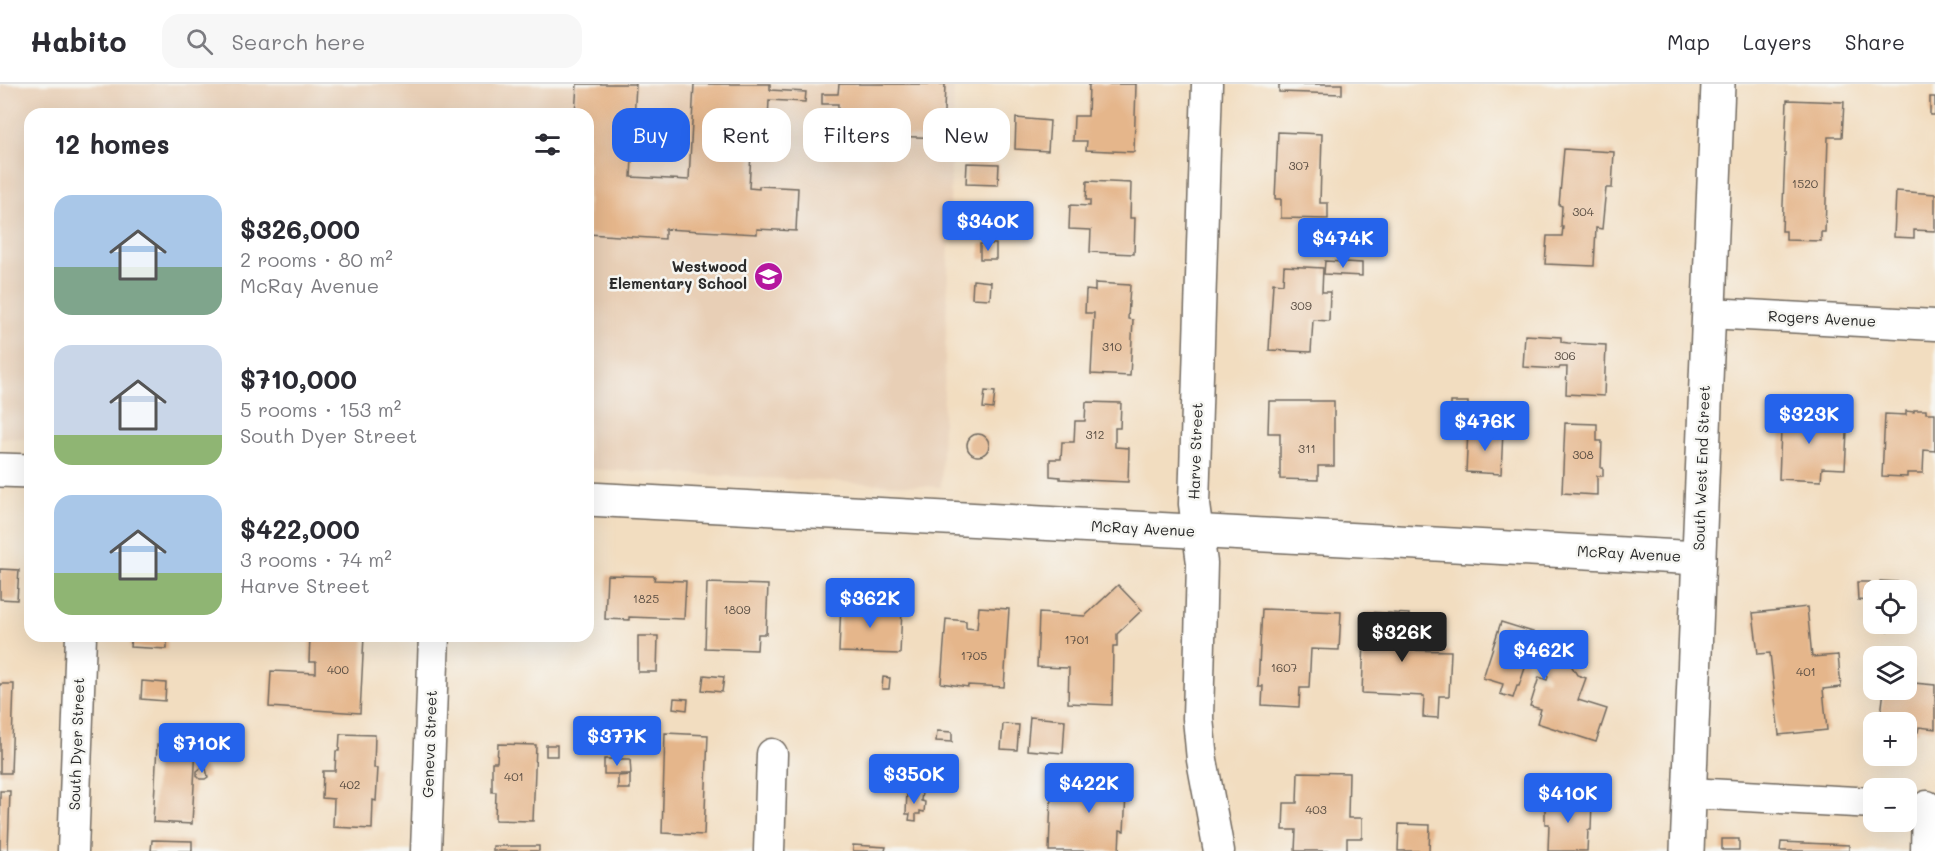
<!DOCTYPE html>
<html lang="en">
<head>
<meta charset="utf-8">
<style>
  body { margin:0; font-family:Mali,sans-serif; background:#f7f7f7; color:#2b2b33; height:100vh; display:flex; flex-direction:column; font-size:22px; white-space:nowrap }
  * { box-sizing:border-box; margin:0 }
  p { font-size:20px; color:#7c7c81 }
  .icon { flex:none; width:33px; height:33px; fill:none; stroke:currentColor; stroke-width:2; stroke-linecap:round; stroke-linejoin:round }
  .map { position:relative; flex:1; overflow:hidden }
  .side { position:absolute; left:24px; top:24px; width:570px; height:534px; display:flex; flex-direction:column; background:#fff; border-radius:18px; box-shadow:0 6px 24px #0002 }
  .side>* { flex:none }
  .banner { position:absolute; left:612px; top:24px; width:570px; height:54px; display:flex; gap:12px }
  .buttons { position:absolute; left:1863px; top:496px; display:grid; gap:12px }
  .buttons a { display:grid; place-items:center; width:54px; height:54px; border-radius:12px; background:#fff; box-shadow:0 6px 24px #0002; font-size:30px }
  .price { position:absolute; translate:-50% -51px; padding:0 14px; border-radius:6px; background:#2563eb; color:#fff; font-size:20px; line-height:39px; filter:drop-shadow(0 2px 3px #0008) }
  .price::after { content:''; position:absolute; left:50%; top:36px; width:18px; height:14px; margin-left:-9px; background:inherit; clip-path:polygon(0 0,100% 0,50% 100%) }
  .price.on { background:#222; color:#fff }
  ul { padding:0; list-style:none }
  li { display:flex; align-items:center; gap:18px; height:150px; padding:0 30px }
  li span { display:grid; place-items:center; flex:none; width:168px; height:120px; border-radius:18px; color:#555 }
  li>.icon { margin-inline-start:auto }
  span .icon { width:72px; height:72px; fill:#fffc; stroke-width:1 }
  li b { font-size:26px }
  h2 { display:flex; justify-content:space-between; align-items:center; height:72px; padding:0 30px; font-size:26px }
  .pill { padding:0 21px; border-radius:18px; background:#fff; box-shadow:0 6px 24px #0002; font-size:21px; line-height:54px }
  .pill.on { background:#2563eb; color:#fff }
  header { display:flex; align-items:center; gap:36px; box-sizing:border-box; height:84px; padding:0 30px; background:#fff; border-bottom:2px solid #e1e1e2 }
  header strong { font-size:28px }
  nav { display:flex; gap:33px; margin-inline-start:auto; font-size:21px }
  .search { width:420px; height:54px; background:#f7f7f7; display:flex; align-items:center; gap:15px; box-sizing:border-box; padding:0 21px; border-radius:18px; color:#7c7c81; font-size:22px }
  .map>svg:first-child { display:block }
  .built { fill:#e8cfb6 }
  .building { fill:#e5b68b }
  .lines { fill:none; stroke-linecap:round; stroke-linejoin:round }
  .minor-casing { stroke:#71695f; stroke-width:33 }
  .tertiary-casing { stroke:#71695f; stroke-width:36 }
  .minor { stroke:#fff; stroke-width:30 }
  .tertiary { stroke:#fff; stroke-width:33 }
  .labels { text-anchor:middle; stroke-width:5; stroke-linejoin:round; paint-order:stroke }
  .number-label { font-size:12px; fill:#5a4e43 }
  .poi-label { font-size:15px; font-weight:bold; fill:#2b2b2b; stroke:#f6f6f2; text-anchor:end }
  .street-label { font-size:15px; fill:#2b2b2b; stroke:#f6f6f2 }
</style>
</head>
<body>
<header>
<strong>Habito</strong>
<div class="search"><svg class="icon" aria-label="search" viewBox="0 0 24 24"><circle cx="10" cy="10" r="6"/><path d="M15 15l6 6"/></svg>Search here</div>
<nav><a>Map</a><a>Layers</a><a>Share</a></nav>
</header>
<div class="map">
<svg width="1935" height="767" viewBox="0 0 1935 767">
  <rect width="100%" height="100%" fill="#f6f6f2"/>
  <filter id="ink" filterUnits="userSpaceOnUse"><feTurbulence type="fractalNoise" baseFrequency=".0167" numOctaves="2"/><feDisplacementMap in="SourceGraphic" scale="12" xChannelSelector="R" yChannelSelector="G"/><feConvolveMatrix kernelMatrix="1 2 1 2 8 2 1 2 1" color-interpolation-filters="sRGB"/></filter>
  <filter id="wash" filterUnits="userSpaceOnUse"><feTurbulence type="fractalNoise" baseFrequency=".008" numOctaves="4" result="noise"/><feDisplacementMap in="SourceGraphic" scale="24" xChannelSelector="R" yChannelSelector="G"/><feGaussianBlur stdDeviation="1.35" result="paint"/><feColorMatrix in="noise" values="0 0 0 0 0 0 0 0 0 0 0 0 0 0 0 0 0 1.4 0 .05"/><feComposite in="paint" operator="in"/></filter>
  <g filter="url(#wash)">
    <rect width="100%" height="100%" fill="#f2ddc0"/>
    <!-- built -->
    <polygon class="built" points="0,0 954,0 941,403 588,385 588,30 30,30 30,355 0,354"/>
    <g id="blocks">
      <!-- building -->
      <g class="building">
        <polygon points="577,0 636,0 631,93 689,96 694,0 770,0 770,6 806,8 805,18 769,16 768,36 753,35 749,104 759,105 759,102 798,104 796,147 757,145 757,150 665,145 665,155 588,150 588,30 575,30"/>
        <polygon points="839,0 945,0 943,54 837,50 838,20 822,20 822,10 838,10"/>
        <polygon points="1089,0 1136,0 1134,68 1086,66 1087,57 1073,57 1074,32 1088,32"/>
        <polygon points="1279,0 1342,0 1342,10 1279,8"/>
        <rect x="1930" y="13" width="5" height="18"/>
        <polygon points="1787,16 1844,18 1842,53 1828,53 1825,148 1821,148 1821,157 1786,156 1786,147 1782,147"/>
        <polygon points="1016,34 1050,37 1048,67 1015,65"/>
        <polygon points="1278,48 1322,50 1320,119 1328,119 1328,135 1281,134 1281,115 1275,115"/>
        <polygon points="1564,65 1614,68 1612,104 1606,104 1602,145 1596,144 1594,182 1545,180 1547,152 1562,152 1563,143 1561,143 1562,122 1559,121"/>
        <polygon points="967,79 999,80 998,101 966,100"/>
        <polygon points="1087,97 1131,99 1130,134 1135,134 1134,170 1090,168 1091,146 1069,145 1070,121 1090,122 1090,116 1086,116"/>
        <polygon points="1896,107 1935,110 1935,147 1914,146 1914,154 1894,153"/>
        <rect x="980" y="160" width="16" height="15"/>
        <polygon points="1325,177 1362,179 1362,192 1324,190"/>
        <polygon points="1284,182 1323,184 1322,208 1330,208 1329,237 1313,236 1311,268 1269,266 1273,199 1283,200"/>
        <polygon points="973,196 991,198 990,215 972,214"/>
        <polygon points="1095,199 1130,201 1128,235 1133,236 1130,292 1091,290 1094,229 1085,229 1086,206 1095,207"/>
        <polygon points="1525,251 1561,253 1561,258 1568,259 1606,261 1604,312 1566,310 1567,283 1560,283 1559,285 1523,283"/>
        <polygon points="985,307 995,308 993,325 983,324"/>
        <polygon points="1269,317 1334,317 1334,382 1318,382 1318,396 1280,395 1280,349 1268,349"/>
        <polygon points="1086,318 1121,319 1120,344 1115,344 1115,363 1129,364 1128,398 1060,395 1060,393 1050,392 1050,375 1061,375 1062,358 1074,358 1075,337 1085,337"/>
        <polygon points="1451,318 1468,318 1468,331 1451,330"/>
        <polygon points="1782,322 1812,323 1811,332 1829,332 1829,347 1847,348 1845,385 1822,384 1821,397 1779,395"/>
        <polygon points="1914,326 1926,326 1926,329 1935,329 1935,367 1924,366 1923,389 1907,389 1907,393 1882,392 1885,330 1906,331 1906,327 1914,328"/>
        <polygon points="1565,339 1597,340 1597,357 1602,357 1601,384 1603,384 1603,392 1597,392 1597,411 1562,409"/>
        <polygon points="1468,346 1503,347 1501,390 1466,388"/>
        <circle cx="978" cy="361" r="11"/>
        <polygon points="0,485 19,486 17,516 0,515"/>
        <polygon points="607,491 655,492 654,496 686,497 684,535 629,533 629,536 605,535"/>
        <polygon points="1880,497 1899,498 1899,507 1880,507"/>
        <polygon points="1857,498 1870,498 1870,517 1858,516"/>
        <polygon points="707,499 768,501 766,550 758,550 757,566 705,564"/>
        <polygon points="1118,501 1142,526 1117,550 1117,562 1113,562 1112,621 1068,619 1069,584 1037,583 1039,529 1085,532"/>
        <polygon points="841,518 869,520 869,524 902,525 900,570 839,568"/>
        <polygon points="979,523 1009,525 1004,603 968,601 968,603 941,599 946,535 966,537 966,544 977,545"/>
        <polygon points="1807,523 1812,573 1838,571 1841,603 1823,605 1827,646 1779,651 1770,569 1758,570 1753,529"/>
        <polygon points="1262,525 1341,528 1339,566 1311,565 1309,604 1300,604 1299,623 1262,621 1263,602 1258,602"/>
        <polygon points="1365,528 1409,530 1408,566 1451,567 1449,612 1439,612 1438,634 1423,633 1424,612 1362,609"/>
        <polygon points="1501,538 1555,555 1577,591 1586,594 1578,616 1607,625 1596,658 1537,639 1541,625 1530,622 1539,593 1547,596 1548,593 1538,577 1528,575 1519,602 1517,602 1513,614 1500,610 1503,600 1483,594"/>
        <rect x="1879" y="540" width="19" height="7"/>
        <polygon points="131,552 200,552 200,556 167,554 167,565 130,563"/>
        <polygon points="310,552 364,552 360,629 269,623 271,587 316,589 316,578 309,578"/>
        <polygon points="638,552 658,552 657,588 638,588"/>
        <polygon points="1906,585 1915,586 1914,599 1935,601 1935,645 1919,643 1918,648 1906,647 1906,639 1880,639 1884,606 1906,606"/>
        <polygon points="704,591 724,593 722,608 702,606"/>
        <polygon points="883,593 890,594 889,605 882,605"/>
        <polygon points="142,597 166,599 165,617 141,615"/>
        <polygon points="0,600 14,600 11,689 0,689"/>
        <polygon points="674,614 688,615 687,626 673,624"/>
        <polygon points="1030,633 1065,636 1063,669 1027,666"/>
        <polygon points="1003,640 1019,641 1017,666 1001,665"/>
        <polygon points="937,647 952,648 952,658 936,657"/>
        <polygon points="198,648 214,649 213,664 197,663"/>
        <polygon points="665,649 708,651 704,751 662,749"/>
        <polygon points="340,650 375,651 374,684 378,684 376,717 373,716 372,745 333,743 334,715 322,714 323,687 335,687 336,667 339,667"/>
        <polygon points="498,660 536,661 533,737 495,736 496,708 492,708 492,678 497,678"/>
        <polygon points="157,661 196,662 192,740 153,738"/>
        <rect x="546" y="661" width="11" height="11"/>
        <polygon points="604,675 630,675 631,690 604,690"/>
        <polygon points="201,684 206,685 208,693 205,695 200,695 197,692 197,687"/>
        <polygon points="1298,688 1349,689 1348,734 1362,734 1362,754 1347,754 1347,767 1295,767 1296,746 1283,746 1284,719 1297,719"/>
        <polygon points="1067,690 1127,692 1124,747 1120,746 1119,767 1049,767 1051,712 1066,712"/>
        <polygon points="630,691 630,705 618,705 618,692"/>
        <polygon points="0,707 10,707 8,767 0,767"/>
        <polygon points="907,707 922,708 921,717 925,718 924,728 920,727 920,730 916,730 916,737 909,736 910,730 906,730"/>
        <polygon points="1545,715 1592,716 1591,746 1588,746 1587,767 1548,767 1549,740 1545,740"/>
        <polygon points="1399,740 1430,741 1429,767 1398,767"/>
        <rect x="1722" y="755" width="17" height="11"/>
        <polygon points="152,756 192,757 192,767 151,767"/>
        <polygon points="1781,758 1849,761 1849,767 1780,767"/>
        <polygon points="853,761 886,763 885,767 853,767"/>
        <rect x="493" y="762" width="46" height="5"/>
      </g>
    </g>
  </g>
  <g filter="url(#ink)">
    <use href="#blocks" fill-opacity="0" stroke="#71695f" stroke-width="1.5"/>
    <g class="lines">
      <defs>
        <g id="minor">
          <polyline points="1207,0 1194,420 1202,479 1198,634 1202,676 1219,767"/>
          <polyline points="1709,229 1935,241"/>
          <polyline points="1689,709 1874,719"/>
          <polyline points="73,767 81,552"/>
          <polyline points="426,767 434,552"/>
          <polyline points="769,767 772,670"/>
          <polyline points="1926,767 1927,722"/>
        </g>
        <g id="tertiary">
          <polyline points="0,386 30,387"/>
          <polyline points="588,415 1699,474"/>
          <polyline points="1687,767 1718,0"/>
        </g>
      </defs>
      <!-- minor casing -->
      <use href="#minor" class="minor-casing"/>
      <!-- tertiary casing -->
      <use href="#tertiary" class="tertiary-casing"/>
      <!-- minor -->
      <use href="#minor" class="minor"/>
      <!-- tertiary -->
      <use href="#tertiary" class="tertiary"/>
    </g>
  </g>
  <!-- icons -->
  <defs>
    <symbol id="school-disc" viewBox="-11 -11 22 22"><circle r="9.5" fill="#b5179e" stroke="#f6f6f2"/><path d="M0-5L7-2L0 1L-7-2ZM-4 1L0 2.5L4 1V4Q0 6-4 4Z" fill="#fff"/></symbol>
  </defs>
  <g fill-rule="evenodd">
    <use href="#school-disc" x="752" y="176" width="33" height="33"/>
  </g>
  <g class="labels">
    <!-- number labels -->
    <g class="number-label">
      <text x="1299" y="86">307</text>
      <text x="1805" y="104">1520</text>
      <text x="1583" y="132">304</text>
      <text x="1301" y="226">309</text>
      <text x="1112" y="267">310</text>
      <text x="1565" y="276">306</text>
      <text x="1095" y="355">312</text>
      <text x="1307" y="369">311</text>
      <text x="1583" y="375">308</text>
      <text x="646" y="519">1825</text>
      <text x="737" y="530">1809</text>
      <text x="1077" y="560">1701</text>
      <text x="974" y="576">1705</text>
      <text x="1284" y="588">1607</text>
      <text x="338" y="590">400</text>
      <text x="1806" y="592">401</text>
      <text x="514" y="697">401</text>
      <text x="350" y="705">402</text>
      <text x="1316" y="730">403</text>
    </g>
    <!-- poi labels -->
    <g class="poi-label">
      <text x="747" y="188">Westwood<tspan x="747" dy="17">Elementary School</tspan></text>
    </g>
    <!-- street labels -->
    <g class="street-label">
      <text transform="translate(1822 235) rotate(3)" y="5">Rogers Avenue</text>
      <text transform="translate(1196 367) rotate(-88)" y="5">Harve Street</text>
      <text transform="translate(1702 384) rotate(-88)" y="5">South West End Street</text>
      <text transform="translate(1143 445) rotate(3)" y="5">McRay Avenue</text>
      <text transform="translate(1629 470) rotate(3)" y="5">McRay Avenue</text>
      <text transform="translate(77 660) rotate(-88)" y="5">South Dyer Street</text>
      <text transform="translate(430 660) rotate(-88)" y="5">Geneva Street</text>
    </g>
  </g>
</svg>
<div class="buttons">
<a><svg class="icon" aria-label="locate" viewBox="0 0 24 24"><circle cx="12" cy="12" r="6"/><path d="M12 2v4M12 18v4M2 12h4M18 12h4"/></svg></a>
<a><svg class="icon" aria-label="layers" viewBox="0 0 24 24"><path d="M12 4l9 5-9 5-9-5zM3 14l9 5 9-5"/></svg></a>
<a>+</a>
<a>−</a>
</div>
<b class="price" style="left:988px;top:168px">$340K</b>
<b class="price" style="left:1343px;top:185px">$474K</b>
<b class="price" style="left:1809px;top:361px">$323K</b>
<b class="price" style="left:1485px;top:368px">$476K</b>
<b class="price" style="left:870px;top:545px">$362K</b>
<b class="price on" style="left:1402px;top:579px">$326K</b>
<b class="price" style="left:1544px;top:597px">$462K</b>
<b class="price" style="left:617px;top:683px">$377K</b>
<b class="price" style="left:202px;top:690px">$710K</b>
<b class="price" style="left:914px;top:721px">$350K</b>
<b class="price" style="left:1089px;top:730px">$422K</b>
<b class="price" style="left:1568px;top:740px">$410K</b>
<div class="banner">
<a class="pill on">Buy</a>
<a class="pill">Rent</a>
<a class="pill">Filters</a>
<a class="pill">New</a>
</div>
<section class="side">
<h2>12 homes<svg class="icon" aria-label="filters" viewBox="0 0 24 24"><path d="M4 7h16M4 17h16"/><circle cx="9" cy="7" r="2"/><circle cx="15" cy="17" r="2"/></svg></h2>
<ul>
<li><span style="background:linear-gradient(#a9c7e8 60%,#7fa58c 0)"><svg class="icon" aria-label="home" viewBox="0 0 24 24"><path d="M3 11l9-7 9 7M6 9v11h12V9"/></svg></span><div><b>$326,000</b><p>2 rooms · 80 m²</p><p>McRay Avenue</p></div></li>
<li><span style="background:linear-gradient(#c9d6e8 75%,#8fb573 0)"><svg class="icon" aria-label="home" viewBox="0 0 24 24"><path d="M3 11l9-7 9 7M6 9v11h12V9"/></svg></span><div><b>$710,000</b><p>5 rooms · 153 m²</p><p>South Dyer Street</p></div></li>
<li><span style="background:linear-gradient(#a9c7e8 65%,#8fb573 0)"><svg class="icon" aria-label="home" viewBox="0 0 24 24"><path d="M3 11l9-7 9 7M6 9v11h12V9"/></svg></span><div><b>$422,000</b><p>3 rooms · 74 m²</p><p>Harve Street</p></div></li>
</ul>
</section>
</div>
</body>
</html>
